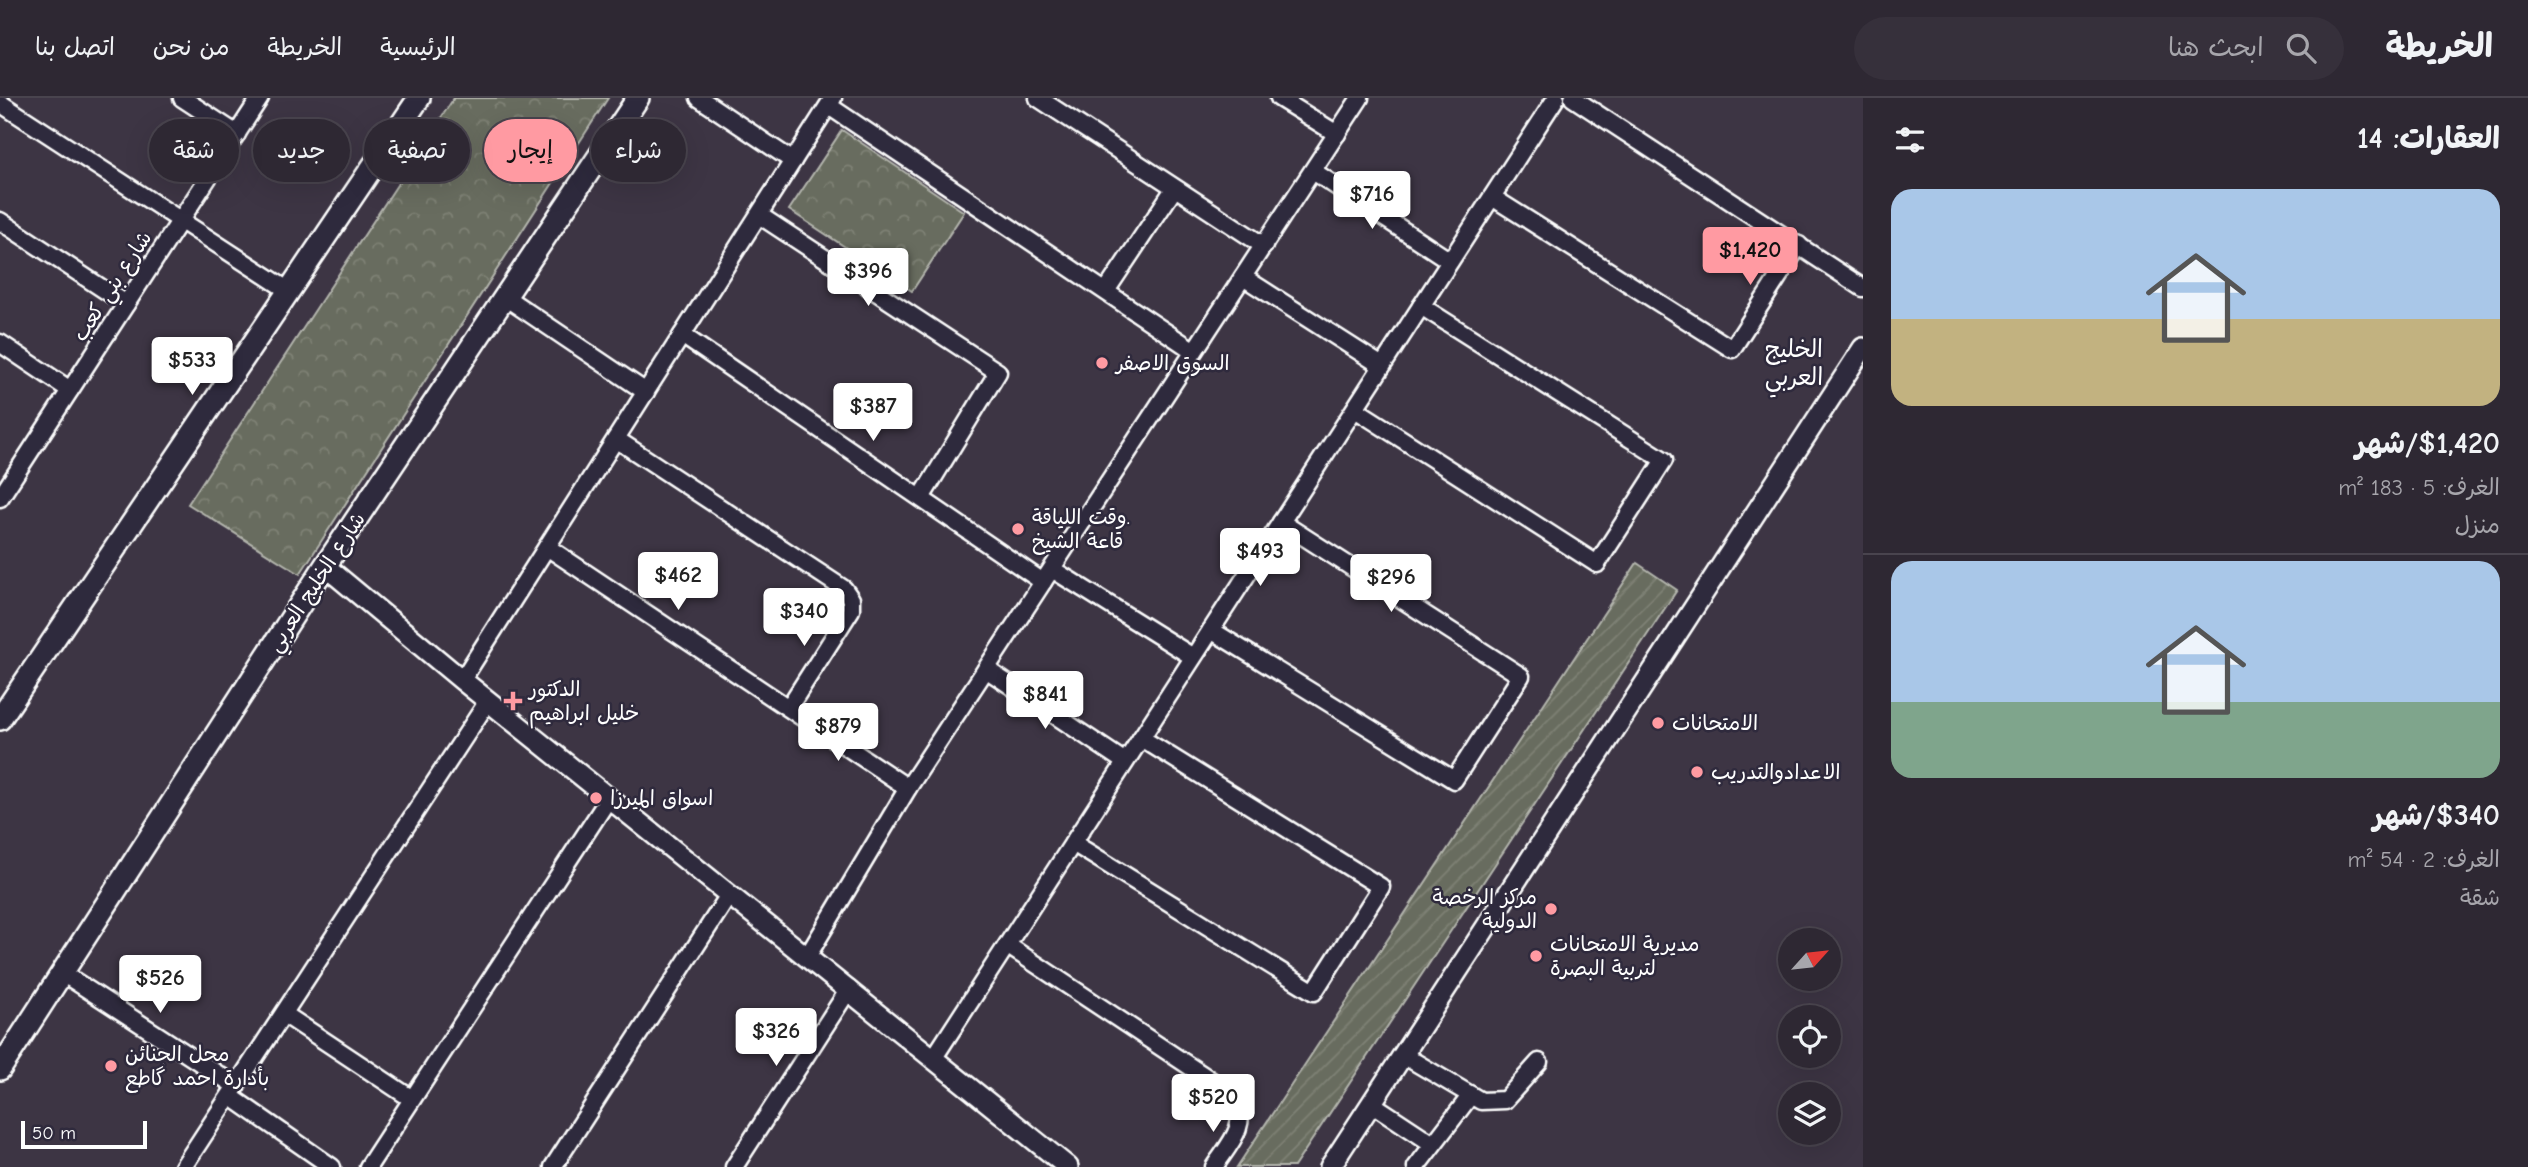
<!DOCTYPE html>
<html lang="ar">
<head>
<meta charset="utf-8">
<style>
  body { margin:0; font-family:"Comic Neue","Playpen Sans Arabic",sans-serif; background:#36303b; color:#f1f3f6; direction:rtl; height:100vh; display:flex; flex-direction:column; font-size:26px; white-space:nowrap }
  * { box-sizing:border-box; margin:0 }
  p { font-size:23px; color:#a7a6ac }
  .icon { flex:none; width:38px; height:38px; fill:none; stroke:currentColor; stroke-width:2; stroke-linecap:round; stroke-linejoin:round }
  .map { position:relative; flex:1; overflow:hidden; direction:ltr }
  .sheet { display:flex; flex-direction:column; background:#2e2833; width:665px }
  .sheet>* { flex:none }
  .hud { position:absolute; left:21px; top:21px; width:665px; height:63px; direction:rtl; display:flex; gap:14px }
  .needle { width:46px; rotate:63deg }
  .buttons { position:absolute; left:1778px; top:830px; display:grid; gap:14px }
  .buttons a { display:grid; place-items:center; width:63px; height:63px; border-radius:50%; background:#2e2833; box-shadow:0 7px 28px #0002,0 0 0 2px #49444e; font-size:35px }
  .scale { position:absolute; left:21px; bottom:18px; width:126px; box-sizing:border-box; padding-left:7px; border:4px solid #fff; border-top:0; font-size:19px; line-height:24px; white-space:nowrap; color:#fff; -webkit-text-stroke:5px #2f2a3d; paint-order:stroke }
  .price { position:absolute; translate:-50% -60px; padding:0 16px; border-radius:7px; background:#fff; color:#222; font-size:23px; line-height:46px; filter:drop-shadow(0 2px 4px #0008) }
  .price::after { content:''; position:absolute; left:50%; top:42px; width:21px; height:16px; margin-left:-10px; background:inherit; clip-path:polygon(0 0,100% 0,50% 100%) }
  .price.on { background:#ff9aa2; color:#111 }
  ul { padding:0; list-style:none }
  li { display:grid; align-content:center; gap:14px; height:371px; padding:0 28px }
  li+li { border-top:2px solid #49444e }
  li span { display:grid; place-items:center; height:217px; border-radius:21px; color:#555 }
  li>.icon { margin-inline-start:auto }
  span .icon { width:126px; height:126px; fill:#fffc; stroke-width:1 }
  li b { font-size:30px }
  h2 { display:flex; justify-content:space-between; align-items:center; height:84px; padding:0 28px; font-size:30px }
  .tag { padding:0 24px; border-radius:32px; background:#2e2833; box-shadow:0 7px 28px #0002,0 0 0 2px #49444e; font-size:24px; line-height:63px }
  .tag.on { background:#ff9aa2; color:#111 }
  header { display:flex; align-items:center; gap:42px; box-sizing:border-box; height:98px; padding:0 35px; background:#2e2833; border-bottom:2px solid #49444e }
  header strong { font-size:33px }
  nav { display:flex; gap:38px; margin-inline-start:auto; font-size:24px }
  .search { width:490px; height:63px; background:#36303b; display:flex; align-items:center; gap:18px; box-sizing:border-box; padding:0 24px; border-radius:38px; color:#a7a6ac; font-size:26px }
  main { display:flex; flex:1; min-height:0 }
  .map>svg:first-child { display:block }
  .forest { fill:url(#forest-crowns); stroke:#b4b6ae; stroke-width:2 }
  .garden { fill:url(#garden-furrows); stroke:#b4b6ae; stroke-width:2 }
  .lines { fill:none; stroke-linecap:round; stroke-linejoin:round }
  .minor-casing { stroke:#fff; stroke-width:21 }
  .tertiary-casing { stroke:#fff; stroke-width:24 }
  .secondary-casing { stroke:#fff; stroke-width:26 }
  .minor { stroke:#2f2a3d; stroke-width:16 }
  .tertiary { stroke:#2f2a3d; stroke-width:19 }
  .secondary { stroke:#2f2a3d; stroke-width:21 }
  .poi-dot { fill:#ff9aa2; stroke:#2f2a3d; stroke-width:2.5 }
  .labels { text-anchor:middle; stroke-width:5; stroke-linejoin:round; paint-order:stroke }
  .street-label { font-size:21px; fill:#fff; stroke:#2f2a3d }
  .poi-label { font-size:21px; fill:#fff; stroke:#2f2a3d; text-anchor:start }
  .quarter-label { font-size:24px; fill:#fff; stroke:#2f2a3d }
</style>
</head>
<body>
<header>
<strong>الخريطة</strong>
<div class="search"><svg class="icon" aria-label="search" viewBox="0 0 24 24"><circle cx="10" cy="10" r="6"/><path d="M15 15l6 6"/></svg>ابحث هنا</div>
<nav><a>الرئيسية</a><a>الخريطة</a><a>من نحن</a><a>اتصل بنا</a></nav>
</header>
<main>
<section class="sheet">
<h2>العقارات: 14<svg class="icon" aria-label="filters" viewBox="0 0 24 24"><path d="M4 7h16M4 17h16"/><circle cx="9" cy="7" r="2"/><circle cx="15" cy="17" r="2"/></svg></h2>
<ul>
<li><span style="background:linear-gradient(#a9c7e8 60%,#c2b280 0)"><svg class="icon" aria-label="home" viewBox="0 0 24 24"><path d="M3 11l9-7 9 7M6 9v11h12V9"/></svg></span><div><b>$1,420/شهر</b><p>الغرف: 5 · 183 m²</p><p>منزل</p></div></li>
<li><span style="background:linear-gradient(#a9c7e8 65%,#7fa58c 0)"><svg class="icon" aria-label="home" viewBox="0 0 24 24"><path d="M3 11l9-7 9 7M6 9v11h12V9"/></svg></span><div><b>$340/شهر</b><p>الغرف: 2 · 54 m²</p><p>شقة</p></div></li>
</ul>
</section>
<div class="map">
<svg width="1863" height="1069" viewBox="0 0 1863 1069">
  <defs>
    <pattern id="forest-crowns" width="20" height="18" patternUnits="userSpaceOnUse" patternTransform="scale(1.75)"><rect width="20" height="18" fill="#686c5e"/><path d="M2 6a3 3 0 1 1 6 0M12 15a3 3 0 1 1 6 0" fill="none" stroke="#7f8276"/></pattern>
    <pattern id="garden-furrows" width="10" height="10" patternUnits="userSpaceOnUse" patternTransform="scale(1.75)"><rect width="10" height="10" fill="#686c5e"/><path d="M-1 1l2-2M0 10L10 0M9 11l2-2" fill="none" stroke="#7f8276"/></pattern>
  </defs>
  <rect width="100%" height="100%" fill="#3d3544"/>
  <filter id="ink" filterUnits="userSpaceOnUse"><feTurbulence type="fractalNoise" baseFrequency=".0143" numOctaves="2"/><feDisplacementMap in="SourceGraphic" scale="14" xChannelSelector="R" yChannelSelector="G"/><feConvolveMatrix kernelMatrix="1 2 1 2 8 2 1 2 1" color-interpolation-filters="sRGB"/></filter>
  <g filter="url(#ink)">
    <!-- forest -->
    <g class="forest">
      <polygon points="454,0 608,0 300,476 188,406"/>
      <polygon points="842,32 964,114 912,193 789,112"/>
    </g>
    <!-- garden -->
    <polygon class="garden" points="1637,465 1677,492 1294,1069 1237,1069"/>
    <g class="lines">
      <defs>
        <g id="minor">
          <polyline points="182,0 237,36"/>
          <polyline points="699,0 793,63"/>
          <polyline points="1038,0 1264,148"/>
          <polyline points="1279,0 1337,36"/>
          <polyline points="1573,0 1863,190"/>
          <polyline points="0,5 289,193"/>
          <polyline points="829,8 1194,253"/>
          <polyline points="1313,73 1450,163"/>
          <polyline points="1492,99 1732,251 1799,147"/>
          <polyline points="759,117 998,274 921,400"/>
          <polyline points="0,123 126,206"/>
          <polyline points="1243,179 1382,268"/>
          <polyline points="1106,193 1174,91"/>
          <polyline points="505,199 646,294"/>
          <polyline points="682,237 1043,484"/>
          <polyline points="0,245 70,292"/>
          <polyline points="1355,311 1597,466 1664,362 1421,208"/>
          <polyline points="616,341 844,491 851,501 851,512 789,609"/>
          <polyline points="0,400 260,0"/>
          <polyline points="547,449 908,690"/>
          <polyline points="1052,471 1193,559"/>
          <polyline points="1211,532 1454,682 1521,578 1281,424"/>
          <polyline points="986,571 1125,664"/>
          <polyline points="462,582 833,0"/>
          <polyline points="1073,745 1314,894 1381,789 1141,640"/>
          <path d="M1007,847l229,152c12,30 -6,46 -22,70"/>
          <polyline points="807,859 908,690 1360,0"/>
          <polyline points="64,876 236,988"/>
          <polyline points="284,916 412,1001"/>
          <polyline points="1403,957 1481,1003 1505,1002 1539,964"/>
          <polyline points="933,961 1556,0"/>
          <polyline points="230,998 332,1069"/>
          <polyline points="1371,1005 1433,1046"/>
          <polyline points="183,1069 488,603"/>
          <polyline points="368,1069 609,700"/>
          <polyline points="553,1069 729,797"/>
          <polyline points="734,1069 849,891"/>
          <polyline points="1416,1069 1471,997"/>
        </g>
        <g id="tertiary">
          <polyline points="325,468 462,582 1068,1069"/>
          <polyline points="1330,1069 1863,250"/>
        </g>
        <g id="secondary">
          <polyline points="0,621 419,0"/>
          <polyline points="0,971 325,468 638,0"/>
        </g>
      </defs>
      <!-- minor casing -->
      <use href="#minor" class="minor-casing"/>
      <!-- tertiary casing -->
      <use href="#tertiary" class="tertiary-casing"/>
      <!-- secondary casing -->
      <use href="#secondary" class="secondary-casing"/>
      <!-- minor -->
      <use href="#minor" class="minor"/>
      <!-- tertiary -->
      <use href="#tertiary" class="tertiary"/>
      <!-- secondary -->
      <use href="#secondary" class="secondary"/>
    </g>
  </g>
  <!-- markers -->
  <g class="poi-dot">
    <circle cx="1102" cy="265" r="7"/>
    <circle cx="1018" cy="431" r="7"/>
    <path d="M509.5 592.5h7v7h7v7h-7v7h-7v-7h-7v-7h7z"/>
    <circle cx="1658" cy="625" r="7"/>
    <circle cx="1697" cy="674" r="7"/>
    <circle cx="596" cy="700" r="7"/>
    <circle cx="1551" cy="811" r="7"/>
    <circle cx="1536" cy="858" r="7"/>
    <circle cx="111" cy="968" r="7"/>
  </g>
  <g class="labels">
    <!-- street labels -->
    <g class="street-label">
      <text transform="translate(112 188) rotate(-57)" y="7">شارع بني كعب</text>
      <text transform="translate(316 484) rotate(-57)" y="7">شارع الخليج العربي</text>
    </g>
    <!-- poi labels -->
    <g class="poi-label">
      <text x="1116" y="272">السوق الاصفر</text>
      <text x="1032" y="426">وقت اللياقة.<tspan x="1032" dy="24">قاعة الشيخ</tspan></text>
      <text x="529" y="598">الدكتور<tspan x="529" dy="24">خليل ابراهيم</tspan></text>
      <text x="1672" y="632">الامتحانات</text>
      <text x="1711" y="681">الاعدادوالتدريب</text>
      <text x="610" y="707">اسواق الميرزا</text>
      <text x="1537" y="806" text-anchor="end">مركز الرخصة<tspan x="1537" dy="24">الدولية</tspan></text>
      <text x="1550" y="853">مديرية الامتحانات<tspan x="1550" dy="24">لتربية البصرة</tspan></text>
      <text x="125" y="963">محل الجنائن<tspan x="125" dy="24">بأدارة احمد گاطع</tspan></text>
    </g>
    <!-- quarter labels -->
    <g class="quarter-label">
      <text x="1794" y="259">الخليج<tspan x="1794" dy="28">العربي</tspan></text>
    </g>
  </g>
</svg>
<div class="buttons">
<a><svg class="needle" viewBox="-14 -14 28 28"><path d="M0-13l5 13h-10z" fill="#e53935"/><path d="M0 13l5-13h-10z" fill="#a7a6ac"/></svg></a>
<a><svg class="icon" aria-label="locate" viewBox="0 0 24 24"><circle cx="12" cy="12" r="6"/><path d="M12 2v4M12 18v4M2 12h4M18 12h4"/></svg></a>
<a><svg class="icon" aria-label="layers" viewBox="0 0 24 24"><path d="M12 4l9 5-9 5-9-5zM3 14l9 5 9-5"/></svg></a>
</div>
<div class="scale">50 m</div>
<b class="price" style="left:1372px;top:133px">$716</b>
<b class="price on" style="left:1750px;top:189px">$1,420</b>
<b class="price" style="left:868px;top:210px">$396</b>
<b class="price" style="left:192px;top:299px">$533</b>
<b class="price" style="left:873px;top:345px">$387</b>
<b class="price" style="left:1260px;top:490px">$493</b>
<b class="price" style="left:678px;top:514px">$462</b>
<b class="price" style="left:1391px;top:516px">$296</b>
<b class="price" style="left:804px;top:550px">$340</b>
<b class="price" style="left:1045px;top:633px">$841</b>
<b class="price" style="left:838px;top:665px">$879</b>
<b class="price" style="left:160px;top:917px">$526</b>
<b class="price" style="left:776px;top:970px">$326</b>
<b class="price" style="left:1213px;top:1036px">$520</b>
<div class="hud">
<a class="tag">شراء</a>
<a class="tag on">إيجار</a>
<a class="tag">تصفية</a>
<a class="tag">جديد</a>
<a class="tag">شقة</a>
</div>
</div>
</main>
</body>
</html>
